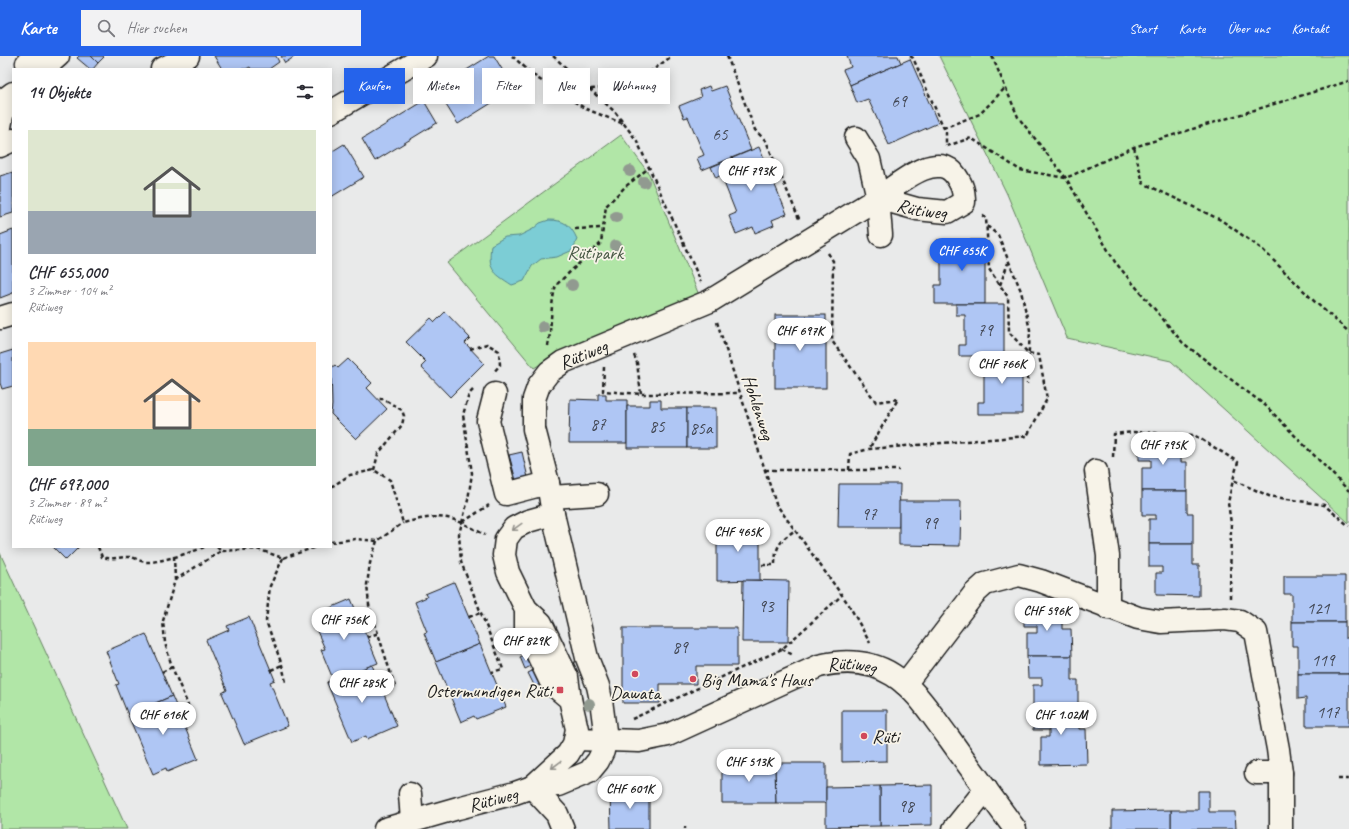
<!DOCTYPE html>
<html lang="de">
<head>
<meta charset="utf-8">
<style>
  body { margin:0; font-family:Caveat,sans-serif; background:#f2f2f3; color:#2b2b33; height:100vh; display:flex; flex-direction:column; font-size:15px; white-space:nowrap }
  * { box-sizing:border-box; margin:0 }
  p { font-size:13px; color:#7c7c81 }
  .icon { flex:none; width:22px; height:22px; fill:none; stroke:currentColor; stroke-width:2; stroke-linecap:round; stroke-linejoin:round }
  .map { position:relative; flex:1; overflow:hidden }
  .panel { position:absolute; left:12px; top:12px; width:320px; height:480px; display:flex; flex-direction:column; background:#fff; border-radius:0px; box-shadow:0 2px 10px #0003 }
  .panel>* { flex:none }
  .guide { position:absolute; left:344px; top:12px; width:380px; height:36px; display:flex; gap:8px }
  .price { position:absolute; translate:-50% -34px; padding:0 9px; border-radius:14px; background:#fff; color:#222; font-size:13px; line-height:26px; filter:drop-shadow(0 1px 2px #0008) }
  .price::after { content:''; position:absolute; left:50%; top:24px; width:12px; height:9px; margin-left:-6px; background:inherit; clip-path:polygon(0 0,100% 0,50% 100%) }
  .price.current { background:#2563eb; color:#fff }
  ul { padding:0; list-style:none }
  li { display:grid; align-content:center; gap:8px; height:212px; padding:0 16px }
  li span { display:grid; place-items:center; height:124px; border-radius:0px; color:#555 }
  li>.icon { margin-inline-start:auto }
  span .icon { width:72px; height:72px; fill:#fffc; stroke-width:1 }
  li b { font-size:17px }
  h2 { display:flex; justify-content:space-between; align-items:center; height:48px; padding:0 16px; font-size:17px }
  .chip { padding:0 14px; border-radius:0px; background:#fff; box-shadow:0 2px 10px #0003; font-size:14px; line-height:36px }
  .chip.current { background:#2563eb; color:#fff }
  header { display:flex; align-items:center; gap:24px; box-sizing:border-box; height:56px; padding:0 20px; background:#2563eb; color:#fff }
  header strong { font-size:19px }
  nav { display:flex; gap:22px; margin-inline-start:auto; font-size:14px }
  .search { width:280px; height:36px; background:#f2f2f3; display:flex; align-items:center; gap:10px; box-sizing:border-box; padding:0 14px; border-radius:0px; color:#7c7c81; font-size:15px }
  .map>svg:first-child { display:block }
  .green { fill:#b1e6a7; stroke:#668162 }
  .water { fill:#7ccdd5; stroke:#56868b }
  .building { fill:#afc6f4; stroke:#1c1c1c }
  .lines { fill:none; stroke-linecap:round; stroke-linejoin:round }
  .minor-casing { stroke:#1c1c1c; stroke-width:25 }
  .path { stroke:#1c1c1c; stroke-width:2.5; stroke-dasharray:4 3; stroke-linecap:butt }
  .minor { stroke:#f7f3e8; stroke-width:22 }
  .tree { fill:#919a90 }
  .oneway { stroke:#94928c }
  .poi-dot { fill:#d1495b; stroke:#f7f3e8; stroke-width:1.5 }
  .labels { text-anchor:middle; stroke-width:3.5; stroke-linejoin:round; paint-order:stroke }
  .number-label { font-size:17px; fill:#414652 }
  .street-label { font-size:19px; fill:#1c1c1c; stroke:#f7f3e8 }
  .park-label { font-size:19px; fill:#495946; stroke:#f7f3e8 }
  .poi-label { font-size:19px; fill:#1c1c1c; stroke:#f7f3e8; text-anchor:start }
</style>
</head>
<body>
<header>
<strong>Karte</strong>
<div class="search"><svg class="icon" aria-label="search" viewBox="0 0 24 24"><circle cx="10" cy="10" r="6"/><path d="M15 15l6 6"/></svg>Hier suchen</div>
<nav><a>Start</a><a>Karte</a><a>Über uns</a><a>Kontakt</a></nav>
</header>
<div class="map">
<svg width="1349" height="773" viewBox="0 0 1349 773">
  <rect width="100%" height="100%" fill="#e9eaea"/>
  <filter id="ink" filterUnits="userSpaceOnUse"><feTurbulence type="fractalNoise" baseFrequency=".025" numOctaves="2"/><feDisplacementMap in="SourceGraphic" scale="8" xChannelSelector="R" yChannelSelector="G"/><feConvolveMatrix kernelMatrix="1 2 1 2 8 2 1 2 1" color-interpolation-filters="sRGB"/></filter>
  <g filter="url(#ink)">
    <!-- green -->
    <g class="green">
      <polygon points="939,0 1349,0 1349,467 1171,305 1067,282 1007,138"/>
      <polygon points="621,79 649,118 699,239 562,295 534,312 447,207"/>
      <polygon points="0,497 127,773 0,773"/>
    </g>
    <!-- water -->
    <path class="water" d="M549,164c15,0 22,5 28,19l-4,11 -16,7 -16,2 -9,7 -8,15 -12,4c-20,-13 -24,-15 -21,-40l14,-8 14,-1 14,-7 7,-6z"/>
    <!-- building -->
    <g class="building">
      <polygon points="79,0 91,0 98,7 93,13 90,13 77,2"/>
      <polygon points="91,0 103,0 104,1 98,7"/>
      <polygon points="214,0 276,0 279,6 269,13 251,13 250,11 246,13 222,13"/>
      <polygon points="281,0 293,0 294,1 285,7"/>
      <polygon points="489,0 494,0 514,33 458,68 436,33"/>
      <polygon points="847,0 898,0 901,7 850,29 843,14 851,11"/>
      <polygon points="910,3 938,67 889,89 868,43 857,47 850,29"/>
      <polygon points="709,30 711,35 725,30 751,94 702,114 697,102 704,99 688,61 684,62 679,50 701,41 699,34"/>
      <polygon points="424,45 437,67 375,105 362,83"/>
      <polygon points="344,88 364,121 331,141 331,96"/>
      <polygon points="759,91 787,158 772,164 774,169 755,177 753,171 736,178 729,160 736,157 721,119 716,122 711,111"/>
      <polygon points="13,116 13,157 0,161 0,120"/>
      <polygon points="13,174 13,237 0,242 0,179"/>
      <polygon points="937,184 985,184 985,248 935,248 935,229 941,229 941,201 937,201"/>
      <polygon points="956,248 1004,248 1004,300 959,300 959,289 965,289 965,259 956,259"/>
      <polygon points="445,256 470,282 465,287 484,307 450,341 421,311 426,306 406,286 431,262 435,266"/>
      <rect x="775" y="259" width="51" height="73"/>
      <polygon points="13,294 13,330 2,333 0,327 0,298"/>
      <polygon points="980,300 1022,300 1022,358 978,358 978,346 984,346 984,308 980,308"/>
      <polygon points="348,303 372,327 367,332 387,353 356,383 331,358 332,349 331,312 335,309 338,312"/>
      <polygon points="598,338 606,338 606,344 627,344 627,387 569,387 570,343 598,344"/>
      <polygon points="650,344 661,344 661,352 687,352 687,392 627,392 627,350 650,350"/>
      <rect x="687" y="352" width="29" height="40"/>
      <polygon points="1139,384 1181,384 1181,406 1187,406 1187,435 1142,435 1142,412 1151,412 1151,404 1139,404"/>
      <polygon points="522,396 529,426 517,428 509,399"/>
      <polygon points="839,428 900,428 899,471 838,471"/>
      <polygon points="1142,435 1187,435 1187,457 1193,457 1193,488 1149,488 1149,463 1156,463 1156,459 1142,459"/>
      <polygon points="899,445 961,445 960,490 899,489"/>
      <polygon points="717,470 760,470 760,524 717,525"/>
      <polygon points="1149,488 1193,488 1193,509 1199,509 1199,540 1156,539 1156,517 1162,517 1162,511 1149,511"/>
      <polygon points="53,491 79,491 66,504"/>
      <polygon points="1284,520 1345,520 1345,566 1292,566 1292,538 1284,538"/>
      <polygon points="743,524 789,525 788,586 742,586"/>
      <polygon points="454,526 480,588 436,606 424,577 427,576 415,546 427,541 425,538"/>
      <polygon points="351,543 378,607 327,627 327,626 333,623 321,594 325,593 312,564 324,559 323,555"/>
      <polygon points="1062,549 1062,573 1071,573 1072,600 1027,600 1027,577 1037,577 1037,570 1024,570 1024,550"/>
      <polygon points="249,561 275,624 270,626 288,670 244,688 222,637 227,634 206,584 229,574 227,570"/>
      <polygon points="1292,566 1345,566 1345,582 1349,582 1349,618 1298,618 1298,590 1292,590"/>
      <polygon points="623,572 737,572 737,610 696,610 696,628 660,628 660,647 623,647"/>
      <polygon points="146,578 172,640 128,659 116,629 119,628 106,595"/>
      <polygon points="480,588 506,651 476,663 474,660 461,666 436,606"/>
      <polygon points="526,598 531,610 525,613 520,601"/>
      <polygon points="1027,600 1072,600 1072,624 1078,624 1078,650 1033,651 1033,629 1042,629 1042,622 1028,622"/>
      <polygon points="372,609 397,670 367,683 366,680 352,686 327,627"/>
      <polygon points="534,614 540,628 535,631 528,617"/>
      <polygon points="1298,618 1349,618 1349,670 1306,670 1306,642 1298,643"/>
      <polygon points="172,640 198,703 167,716 166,712 153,718 128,659"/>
      <polygon points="1078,650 1079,673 1086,673 1087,708 1041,709 1041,681 1049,681 1049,674 1033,674 1033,651"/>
      <polygon points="842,654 887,654 887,705 842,706"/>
      <polygon points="775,707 776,747 722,747 722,708"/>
      <polygon points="775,707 826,707 826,747 776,747"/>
      <polygon points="932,729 932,769 880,770 880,730"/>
      <polygon points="880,730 880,770 826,771 826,731"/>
      <polygon points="649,735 649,773 611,773 610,736"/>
      <polygon points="1198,735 1209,735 1209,756 1235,756 1236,773 1171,773 1171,754 1198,754"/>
      <polygon points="1171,754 1171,773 1112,773 1112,755"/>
    </g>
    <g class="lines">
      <defs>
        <g id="minor">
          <polyline points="30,13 27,7 34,0"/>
          <polyline points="43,13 58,0"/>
          <polyline points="162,13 188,0"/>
          <polyline points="331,56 426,0"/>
          <polyline points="0,71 5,43 13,37"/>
          <polyline points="856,82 869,103 878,142 881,179"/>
          <polyline points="0,90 13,84"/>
          <polyline points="0,262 13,258"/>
          <polyline points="495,338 488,365 506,438 548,427"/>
          <polyline points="1096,415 1108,500 1108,552"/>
          <polyline points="551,441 597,438"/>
          <polyline points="553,458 528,465 514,472 506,483 504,499 508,516 526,553 541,567 567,621 570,643"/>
          <polyline points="526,553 526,574 552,628 570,643 577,673 574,688 568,698 532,731"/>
          <polyline points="905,628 974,538 985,528 1019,519 1041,525 1138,562 1161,566 1225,563 1240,565 1256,576 1278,693 1281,717 1281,773"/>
          <path id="s1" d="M576,683l63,2 29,-6 151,-69c25,-6 52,-5 74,9 24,15 39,41 56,63 22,31 44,61 66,91"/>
          <polyline points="1256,717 1281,717"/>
          <polyline points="532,731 557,758 563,773"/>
          <polyline points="410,738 412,765"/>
          <path id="s2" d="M385,773l73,-21 57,-15 17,-6 26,-2 31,-13 9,-11 5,-10 2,-20 -4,-31 -3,-14 -11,-28 -34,-144 -5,-31 -14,-54v-30l5,-14 10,-13 14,-10 147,-61 168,-103 39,11 30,3 17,-10c0,-12 -2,-17 -8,-26 -19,-28 -60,10 -78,22"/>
          <polyline points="954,773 986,733"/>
        </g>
      </defs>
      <!-- minor casing -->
      <use href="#minor" class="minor-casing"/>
      <!-- path -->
      <g class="path">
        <polyline points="512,0 537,22 586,53 624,68"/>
        <polyline points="553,0 615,56 637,85 701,226"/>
        <polyline points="727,0 755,74 766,85 800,165"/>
        <polyline points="910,0 913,2 946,77 946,90"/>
        <polyline points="992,0 1018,61 1066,122 1115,206 1183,287 1266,350 1349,435"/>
        <polyline points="591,33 631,30 672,0"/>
        <polyline points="943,72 980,58 1005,32"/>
        <polyline points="947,90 971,82 1020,114 1066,122 1134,91 1349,25"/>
        <polyline points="1134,91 1143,127 1221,164 1262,193 1314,245 1349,276"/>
        <polyline points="987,170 998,179 1021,235 1030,274 1027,328"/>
        <polyline points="575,173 603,172"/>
        <polyline points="828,197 833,205 832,285 876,346 898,343 869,393"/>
        <polyline points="1000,229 1008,207"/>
        <polyline points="717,266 776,448 849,549 870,587"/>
        <path d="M548,290c4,-20 2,-41 8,-61l45,-42 5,-37 20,-20 24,-19"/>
        <polyline points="470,293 487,288 499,295 500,309 493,317"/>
        <polyline points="634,299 637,307 641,338"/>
        <polyline points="604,311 603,335 641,338 739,337"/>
        <polyline points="473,334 469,338 463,359 472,417 468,444 459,478 461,506 503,613 492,616"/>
        <polyline points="1113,401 1114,378 1134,376 1194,379 1238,406 1233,424 1269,440 1324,449 1349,470"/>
        <polyline points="374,414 378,398 402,369 404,360 402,354 383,343 377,343"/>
        <polyline points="765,414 899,414"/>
        <polyline points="849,414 850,398 869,393 1027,380 1047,343 1039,299 1028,297 1009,276 1008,241 989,213 986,162 980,158"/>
        <path d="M331,431l19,-12 24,-5 16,10 13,43c39,-10 47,-8 82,12"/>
        <polyline points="463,466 489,449"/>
        <polyline points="377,485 370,507 367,529 369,549 395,631 383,636"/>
        <polyline points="331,486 355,483 377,485 403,467"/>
        <path d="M98,491l4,10c10,3 16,0 27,0 6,0 11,5 18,5 11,1 46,-10 57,-15"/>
        <polyline points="217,491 221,495 257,493 283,502 316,491"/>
        <polyline points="174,500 175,524 163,565 165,587 172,611 192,659 184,670"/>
        <polyline points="283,502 270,530 266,565 282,609 286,626"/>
        <path d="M762,509h13c0,-17 5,-25 19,-34"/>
        <polyline points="175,524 221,495"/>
        <polyline points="1230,542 1231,467 1228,447 1233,424"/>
        <polyline points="469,561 480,557"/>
        <polyline points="367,581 379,577"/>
        <polyline points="782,593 793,599"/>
        <polyline points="271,614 282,609"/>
        <polyline points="162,616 172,611"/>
        <polyline points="632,663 782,593 841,540"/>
        <polyline points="1338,723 1349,723"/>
        <polyline points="685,773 685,771"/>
      </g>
      <!-- minor -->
      <use href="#minor" class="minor"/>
    </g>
    <!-- trees -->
    <g class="tree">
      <circle cx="630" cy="115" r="6"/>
      <circle cx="644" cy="126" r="6"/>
      <circle cx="616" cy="161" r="6"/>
      <circle cx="616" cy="190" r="6"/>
      <circle cx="572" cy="229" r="6"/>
      <circle cx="543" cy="271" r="6"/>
      <circle cx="589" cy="648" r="6"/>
    </g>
    <!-- one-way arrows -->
    <defs><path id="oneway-shaft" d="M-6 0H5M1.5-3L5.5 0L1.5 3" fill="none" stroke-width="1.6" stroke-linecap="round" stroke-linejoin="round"/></defs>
    <g class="oneway">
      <use href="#oneway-shaft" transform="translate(517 471) rotate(144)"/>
      <use href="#oneway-shaft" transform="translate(556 709) rotate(143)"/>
    </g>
  </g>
  <!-- markers -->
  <g class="poi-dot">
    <circle cx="635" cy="618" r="4"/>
    <circle cx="693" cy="623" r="4"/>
    <rect x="556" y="630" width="8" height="8" rx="2"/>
    <circle cx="864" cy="680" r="4"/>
  </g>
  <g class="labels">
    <!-- number labels -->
    <g class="number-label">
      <text x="899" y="51">69</text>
      <text x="720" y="84">65</text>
      <text x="985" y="280">79</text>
      <text x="598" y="374">87</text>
      <text x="657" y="376">85</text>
      <text x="701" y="378">85a</text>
      <text x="869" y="464">97</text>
      <text x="930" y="473">99</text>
      <text x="766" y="556">93</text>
      <text x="1318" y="558">121</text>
      <text x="680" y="597">89</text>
      <text x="1323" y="610">119</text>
      <text x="1328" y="662">117</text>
      <text x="906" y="756">98</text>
    </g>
    <!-- street labels -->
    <g class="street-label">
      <text dy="7" stroke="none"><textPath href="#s2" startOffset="1049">Rütiweg</textPath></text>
      <text dy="7" stroke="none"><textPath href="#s2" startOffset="669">Rütiweg</textPath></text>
      <text transform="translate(759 351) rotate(72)" y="7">Hohlenweg</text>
      <text dy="7" stroke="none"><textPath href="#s1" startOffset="292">Rütiweg</textPath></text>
      <text dy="7" stroke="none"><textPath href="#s2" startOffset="112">Rütiweg</textPath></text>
    </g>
    <!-- park labels -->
    <g class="park-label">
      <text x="595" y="203">Rütipark</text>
    </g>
    <!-- poi labels -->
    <g class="poi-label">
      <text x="701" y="630">Big Mama's Haus</text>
      <text x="552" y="641" text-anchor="end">Ostermundigen Rüti</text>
      <text x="635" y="643" text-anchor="middle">Dawata</text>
      <text x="872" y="687">Rüti</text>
    </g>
  </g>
</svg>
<b class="price" style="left:751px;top:136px">CHF 793K</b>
<b class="price current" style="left:962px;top:216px">CHF 655K</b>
<b class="price" style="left:800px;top:296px">CHF 697K</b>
<b class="price" style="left:1002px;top:329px">CHF 766K</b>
<b class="price" style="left:1163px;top:410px">CHF 795K</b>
<b class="price" style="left:738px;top:497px">CHF 465K</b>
<b class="price" style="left:1047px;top:576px">CHF 596K</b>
<b class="price" style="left:344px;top:585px">CHF 756K</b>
<b class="price" style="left:526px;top:606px">CHF 829K</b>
<b class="price" style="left:362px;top:648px">CHF 285K</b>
<b class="price" style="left:163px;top:680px">CHF 616K</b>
<b class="price" style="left:1061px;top:680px">CHF 1.02M</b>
<b class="price" style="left:749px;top:727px">CHF 513K</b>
<b class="price" style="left:630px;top:754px">CHF 601K</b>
<div class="guide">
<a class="chip current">Kaufen</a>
<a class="chip">Mieten</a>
<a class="chip">Filter</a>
<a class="chip">Neu</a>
<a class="chip">Wohnung</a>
</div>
<section class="panel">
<h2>14 Objekte<svg class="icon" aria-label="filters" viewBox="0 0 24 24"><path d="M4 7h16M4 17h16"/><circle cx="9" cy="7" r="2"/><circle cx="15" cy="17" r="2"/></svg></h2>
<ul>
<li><span style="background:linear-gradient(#dfe7d0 65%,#9aa5b1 0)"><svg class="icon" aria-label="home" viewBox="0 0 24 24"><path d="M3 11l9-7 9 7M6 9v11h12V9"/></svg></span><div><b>CHF 655,000</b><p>3 Zimmer · 104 m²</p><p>Rütiweg</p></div></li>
<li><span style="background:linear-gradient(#ffd9b3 70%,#7fa58c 0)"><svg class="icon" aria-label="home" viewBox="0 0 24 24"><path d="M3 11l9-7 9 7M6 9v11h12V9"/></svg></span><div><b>CHF 697,000</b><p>3 Zimmer · 89 m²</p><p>Rütiweg</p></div></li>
</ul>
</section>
</div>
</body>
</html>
